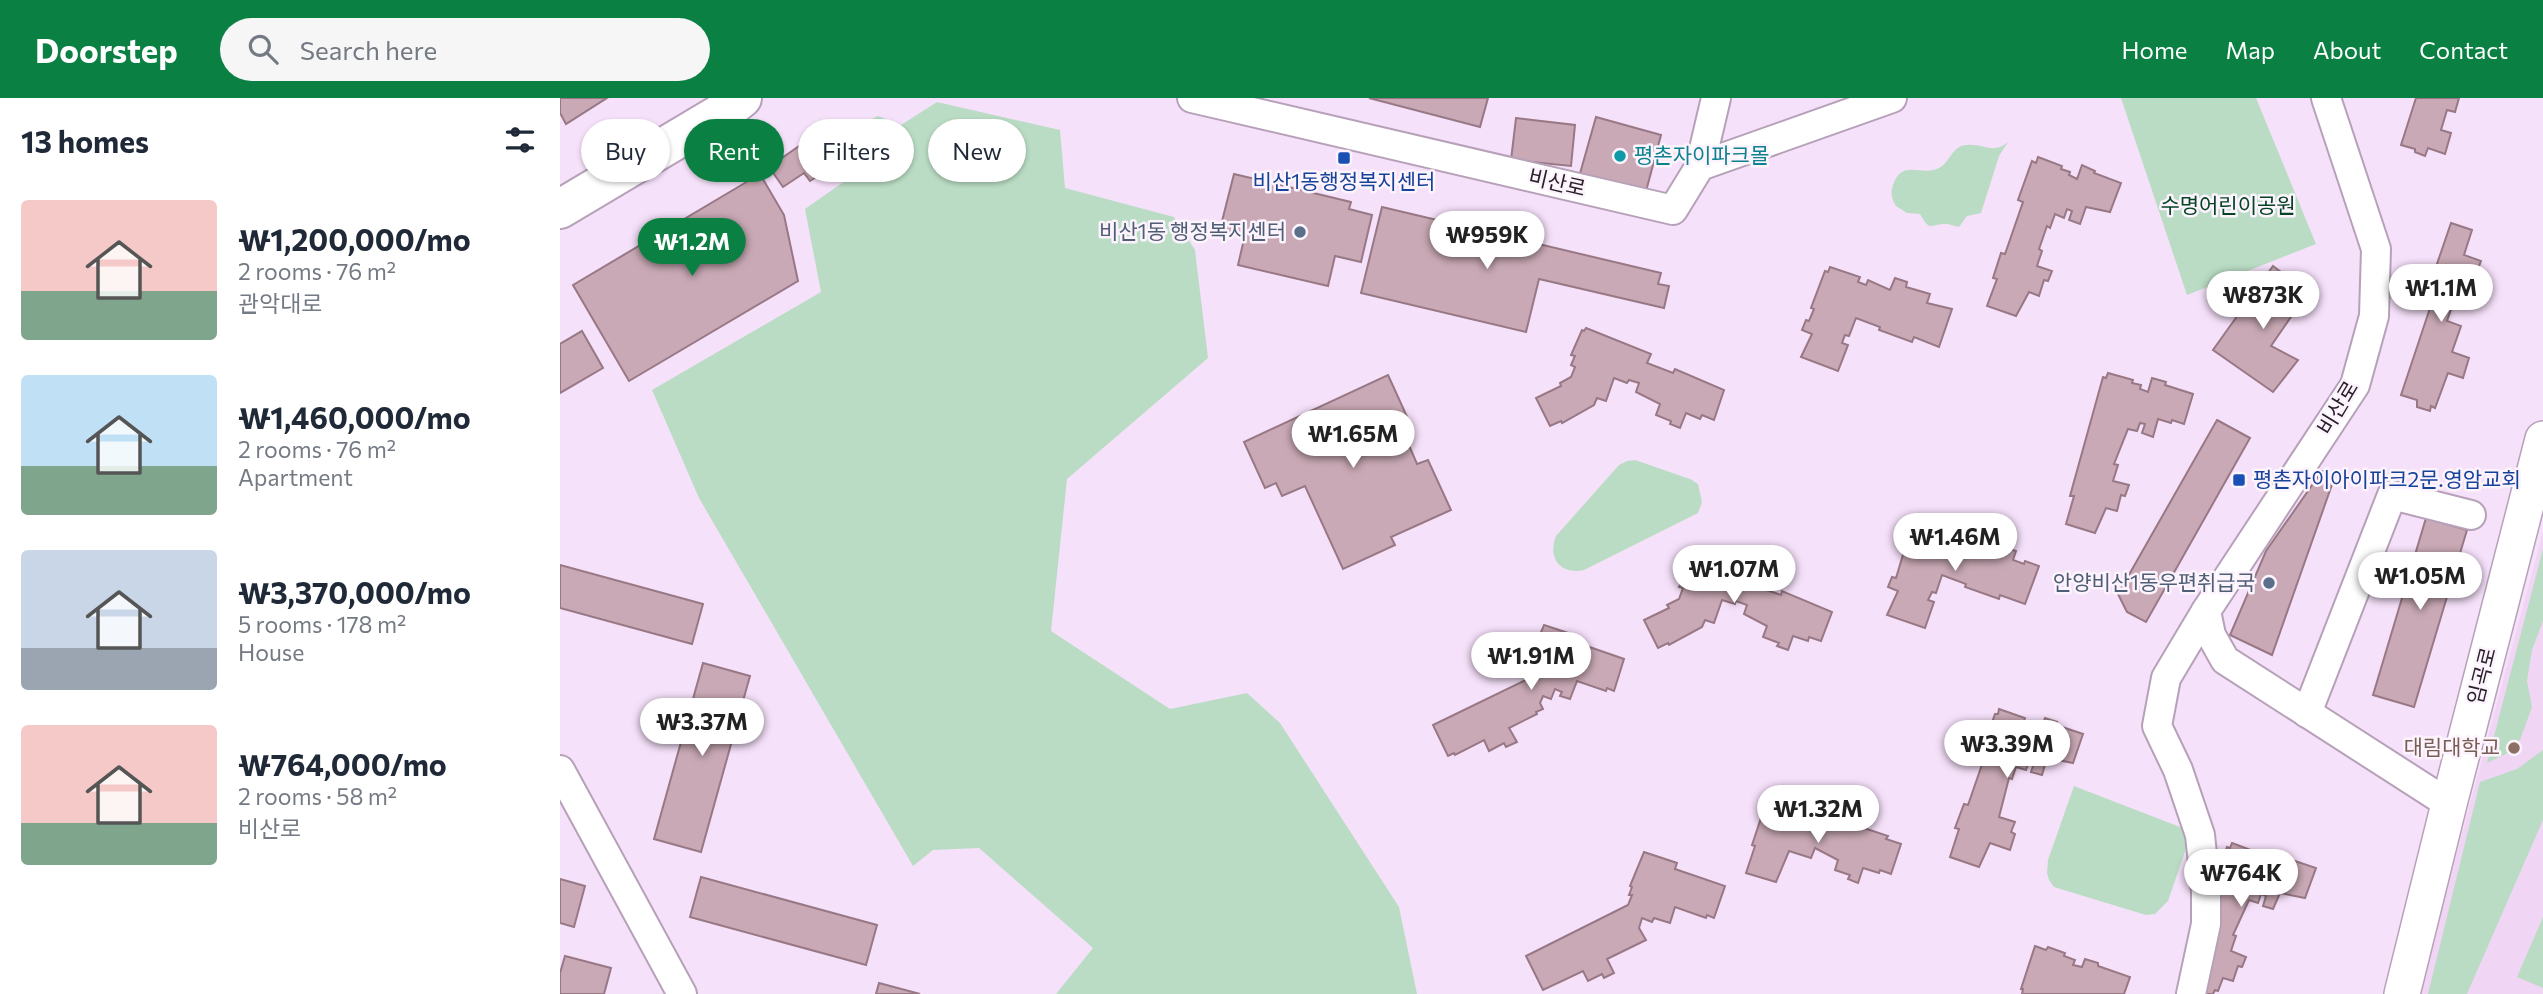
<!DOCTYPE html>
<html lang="en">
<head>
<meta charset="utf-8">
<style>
  body { margin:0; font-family:Commissioner,"Noto Sans KR",sans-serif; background:#f6f6f7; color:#1f2937; height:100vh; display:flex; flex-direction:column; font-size:26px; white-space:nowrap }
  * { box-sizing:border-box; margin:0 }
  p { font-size:23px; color:#747a83 }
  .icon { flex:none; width:38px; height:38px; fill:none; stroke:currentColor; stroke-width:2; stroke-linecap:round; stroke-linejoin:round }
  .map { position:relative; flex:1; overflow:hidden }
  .sheet { display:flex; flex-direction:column; background:#fff; width:560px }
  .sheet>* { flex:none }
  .banner { position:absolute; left:21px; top:21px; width:665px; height:63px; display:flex; gap:14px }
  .price { position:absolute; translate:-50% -60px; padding:0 16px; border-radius:24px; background:#fff; color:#222; font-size:23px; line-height:46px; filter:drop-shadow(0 2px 4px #0008) }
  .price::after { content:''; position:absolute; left:50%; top:42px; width:21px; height:16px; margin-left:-10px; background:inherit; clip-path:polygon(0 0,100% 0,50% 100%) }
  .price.on { background:#0b8043; color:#fff }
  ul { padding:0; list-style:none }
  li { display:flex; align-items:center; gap:21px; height:175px; padding:0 21px }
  li span { display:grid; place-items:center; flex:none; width:196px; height:140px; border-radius:7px; color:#555 }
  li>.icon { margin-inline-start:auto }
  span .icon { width:84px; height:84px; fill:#fffc; stroke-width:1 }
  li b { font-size:30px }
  h2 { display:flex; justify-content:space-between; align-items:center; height:84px; padding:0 21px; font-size:30px }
  .tag { padding:0 24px; border-radius:32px; background:#fff; box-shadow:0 2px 5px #0004; font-size:24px; line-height:63px }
  .tag.on { background:#0b8043; color:#fff }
  header { display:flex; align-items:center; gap:42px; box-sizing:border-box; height:98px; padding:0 35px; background:#0b8043; color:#fff }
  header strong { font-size:33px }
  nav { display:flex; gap:38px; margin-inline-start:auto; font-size:24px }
  .search { width:490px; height:63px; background:#f6f6f7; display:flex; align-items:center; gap:18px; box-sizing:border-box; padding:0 24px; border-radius:38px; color:#747a83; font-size:26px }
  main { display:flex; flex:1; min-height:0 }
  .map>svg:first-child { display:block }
  .built { fill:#f0d5f5 }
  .green { fill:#badcc4 }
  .building { fill:#c9a9b5; stroke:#977884; stroke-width:2 }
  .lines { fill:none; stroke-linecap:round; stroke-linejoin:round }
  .minor-casing { stroke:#b6a1b9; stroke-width:32 }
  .tertiary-casing { stroke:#b6a1b9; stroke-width:38 }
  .primary-casing { stroke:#b6a1b9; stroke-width:42 }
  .minor { stroke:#fff; stroke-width:28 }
  .tertiary { stroke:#fff; stroke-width:35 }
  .primary { stroke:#fff; stroke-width:38 }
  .culture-dot { fill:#0f9aa8; stroke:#fcf3fd; stroke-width:2.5 }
  .transit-dot { fill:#1a4fb4; stroke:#fcf3fd; stroke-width:2.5 }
  .service-dot { fill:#5c6f8a; stroke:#fcf3fd; stroke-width:2.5 }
  .education-dot { fill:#8d6e63; stroke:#fcf3fd; stroke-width:2.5 }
  .labels { text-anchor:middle; stroke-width:5; stroke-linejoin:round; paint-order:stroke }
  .culture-label { font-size:21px; fill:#0d838f; stroke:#fcf3fd; text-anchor:start }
  .transit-label { font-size:21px; fill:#164399; stroke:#fcf3fd }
  .street-label { font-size:21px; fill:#28202a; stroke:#fcf3fd }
  .park-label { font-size:21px; fill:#044423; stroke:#fcf3fd }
  .service-label { font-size:21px; fill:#4e5e75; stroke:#fcf3fd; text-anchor:end }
  .education-label { font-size:21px; fill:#785e54; stroke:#fcf3fd; text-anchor:end }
</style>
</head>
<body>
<header>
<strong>Doorstep</strong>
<div class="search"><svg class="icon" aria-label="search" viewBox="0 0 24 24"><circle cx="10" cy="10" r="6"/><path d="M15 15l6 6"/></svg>Search here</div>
<nav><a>Home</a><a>Map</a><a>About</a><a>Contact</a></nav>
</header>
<main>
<section class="sheet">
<h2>13 homes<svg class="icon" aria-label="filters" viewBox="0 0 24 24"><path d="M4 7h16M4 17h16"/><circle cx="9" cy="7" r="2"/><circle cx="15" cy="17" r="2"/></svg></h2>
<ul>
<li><span style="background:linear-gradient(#f6c9c9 65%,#7fa58c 0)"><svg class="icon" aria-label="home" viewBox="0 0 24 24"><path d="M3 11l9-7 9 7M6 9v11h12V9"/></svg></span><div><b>₩1,200,000/mo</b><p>2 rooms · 76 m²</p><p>관악대로</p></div></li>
<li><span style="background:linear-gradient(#bfe0f5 65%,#7fa58c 0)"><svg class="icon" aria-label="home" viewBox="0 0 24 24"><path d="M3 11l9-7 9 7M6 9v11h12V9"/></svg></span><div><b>₩1,460,000/mo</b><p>2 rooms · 76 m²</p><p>Apartment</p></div></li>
<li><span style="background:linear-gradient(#c9d6e8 70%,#9aa5b1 0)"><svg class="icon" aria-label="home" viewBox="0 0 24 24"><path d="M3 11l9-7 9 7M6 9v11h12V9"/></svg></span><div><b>₩3,370,000/mo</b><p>5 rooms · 178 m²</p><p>House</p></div></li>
<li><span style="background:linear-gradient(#f6c9c9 70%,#7fa58c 0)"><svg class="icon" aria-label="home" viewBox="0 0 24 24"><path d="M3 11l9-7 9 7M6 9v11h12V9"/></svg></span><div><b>₩764,000/mo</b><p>2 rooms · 58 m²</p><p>비산로</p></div></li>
</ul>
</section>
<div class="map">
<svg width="1983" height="896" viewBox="0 0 1983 896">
  <rect width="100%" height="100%" fill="#f6e1fa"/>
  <!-- built -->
  <polygon class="built" points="1983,434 1983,896 1860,896 1867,866"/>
  <!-- green -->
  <g class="green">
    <polygon points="1561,0 1696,0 1756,146 1627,197"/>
    <polygon points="377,4 500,32 505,90 614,119 635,152 648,260 507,381 491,533 610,611 687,595 720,625 839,809 857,896 496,896 533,850 419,750 373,752 353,768 139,400 92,292 261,194 245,111 312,64 291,31 318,18 341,27"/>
    <path d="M1448,44l-9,14 -18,57 -14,3 -8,11c-5,-1 -9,-3 -13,-3 -17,0 -15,9 -26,-10l-13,-1 -11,-7c-4,-7 -6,-13 -3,-21 9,-27 29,-8 46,-17 11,-5 13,-23 28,-23 16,-2 26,10 41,-3z"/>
    <path d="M1075,362l55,19 8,5 4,18 -4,11 -114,57c-23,5 -37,-11 -28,-34l63,-71 8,-4z"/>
    <polygon points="1983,451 1983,523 1972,552 1967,583 1972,609 1960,642 1946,656 1927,665"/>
    <polygon points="1983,652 1983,722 1907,896 1868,896 1920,684 1957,671"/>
    <polygon points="1514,688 1620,729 1629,735 1630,739 1608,803 1595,816 1586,817 1494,789 1489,782 1487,775 1488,762"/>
    <polygon points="1983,819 1983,890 1957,879"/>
  </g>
  <!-- building -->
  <g class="building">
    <polygon points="0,0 47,0 6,26 0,15"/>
    <polygon points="809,0 928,0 920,29"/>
    <polygon points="1856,0 1899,0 1895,14 1887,12 1881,32 1891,35 1885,56 1868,50 1865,58 1855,54 1855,51 1841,47"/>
    <polygon points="1036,19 1101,37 1085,97 1019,79"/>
    <polygon points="956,20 1015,27 1011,68 951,62"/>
    <polygon points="268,28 285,53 267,66 270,70 250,83 244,75 223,89 209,69"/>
    <polygon points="1478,59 1502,68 1501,71 1510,74 1509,77 1517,81 1522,67 1535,73 1534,75 1561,85 1550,114 1526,109 1520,126 1509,122 1512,113 1507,111 1504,120 1495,116 1490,130 1487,128 1479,151 1482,153 1477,168 1492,173 1488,183 1484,182 1479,198 1469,194 1456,218 1427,208 1437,181 1433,180 1441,155 1445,156 1463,104 1458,102 1472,63 1476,65"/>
    <polygon points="200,76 224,117 238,183 69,283 13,187"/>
    <polygon points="674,76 791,104 789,111 812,117 801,164 775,158 768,188 678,167 685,137 660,131"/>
    <polygon points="822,109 1101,175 1098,186 1109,188 1104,210 979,181 966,234 801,195"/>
    <polygon points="1891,125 1912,132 1904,157 1921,163 1914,181 1903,177 1887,223 1901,228 1892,254 1909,260 1903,280 1888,275 1875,310 1871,308 1870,313 1857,309 1857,302 1841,297 1873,201 1866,198"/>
    <polygon points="1713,168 1748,194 1711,248 1738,262 1713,294 1653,252"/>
    <polygon points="1270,169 1300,179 1298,184 1306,187 1308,182 1330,192 1335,180 1347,184 1346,189 1370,196 1367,205 1392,211 1379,249 1354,239 1352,244 1319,232 1320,229 1296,220 1289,238 1285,237 1282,245 1288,247 1278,273 1241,259 1252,236 1242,232 1246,222 1249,223 1254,211 1251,210 1265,173 1268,174"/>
    <polygon points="1026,230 1091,256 1087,265 1113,275 1115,271 1164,292 1154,322 1142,317 1140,321 1126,315 1120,330 1110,326 1111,323 1096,317 1100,306 1076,294 1079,285 1069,282 1067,285 1054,280 1046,303 1037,300 1034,307 1002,325 1001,323 990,328 976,300 1001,288 1000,285 1011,279 1015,269 1011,267 1015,258 1011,257 1022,232 1024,233"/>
    <polygon points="22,233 43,270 0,295 0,246"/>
    <polygon points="1548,275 1573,282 1572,285 1581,287 1580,291 1588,294 1592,280 1606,284 1605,287 1633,296 1624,326 1612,322 1611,325 1598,321 1593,339 1582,335 1585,326 1580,325 1577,333 1568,331 1554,366 1558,367 1553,383 1569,387 1565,398 1561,397 1557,413 1546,410 1535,435 1506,426 1514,398 1510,398 1543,279 1546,280"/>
    <polygon points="828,277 849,323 842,331 857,366 868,362 891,412 831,439 835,447 783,471 745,388 722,398 716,385 705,390 684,344"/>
    <polygon points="1657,322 1690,340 1586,524 1567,514 1558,496"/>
    <polygon points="1762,373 1775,378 1712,557 1670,537 1706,453"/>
    <polygon points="1866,420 1907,432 1854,609 1813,597"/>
    <polygon points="1356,426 1386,437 1384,441 1392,444 1394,439 1417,450 1421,437 1433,441 1432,446 1456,453 1453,462 1464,466 1465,463 1479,468 1465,506 1440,497 1439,501 1405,489 1406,486 1382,477 1376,495 1372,494 1368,502 1374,504 1365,530 1327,517 1338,493 1328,489 1332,479 1336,480 1351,430 1355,431"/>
    <polygon points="1133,451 1198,478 1195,488 1221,497 1222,493 1272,514 1261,543 1249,539 1248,543 1233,538 1228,552 1217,548 1219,545 1203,539 1207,528 1184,516 1187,507 1176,503 1175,506 1162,502 1154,525 1145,522 1142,529 1109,547 1108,545 1098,550 1084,522 1109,510 1107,507 1119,501 1123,490 1119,489 1123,480 1119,479 1129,454 1132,455"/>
    <polygon points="0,467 143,506 132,546 0,510"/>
    <polygon points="984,527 1017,538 1015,544 1064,561 1054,593 1047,590 1046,593 1017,583 1010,601 1000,598 1002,594 995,591 991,601 983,598 980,605 983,611 976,614 977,616 949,630 957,644 946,649 944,645 929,653 924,642 895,657 894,655 888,658 873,627 968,581 972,571 970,570 972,562 970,561"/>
    <polygon points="143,565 190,578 141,754 94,741"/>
    <polygon points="1439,611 1465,620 1464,623 1473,626 1472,629 1481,632 1485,620 1497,624 1496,627 1523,636 1513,665 1487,660 1482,677 1471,674 1474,665 1469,663 1466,672 1456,669 1452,681 1449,680 1439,719 1455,724 1451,734 1455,736 1450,752 1430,745 1419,769 1390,759 1399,731 1395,730 1404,706 1408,707 1426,655 1422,654 1435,616 1438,616"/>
    <polygon points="1210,705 1235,713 1234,716 1243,719 1242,722 1251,725 1254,717 1291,730 1292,726 1328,738 1326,741 1341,746 1331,776 1320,772 1319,775 1303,770 1298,785 1288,781 1290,777 1275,772 1278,762 1255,750 1251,760 1229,753 1216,784 1186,775 1195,748 1192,747 1205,708 1208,709"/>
    <polygon points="1672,745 1696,754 1695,756 1704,760 1703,763 1711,766 1716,753 1730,758 1729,761 1756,770 1745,800 1720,795 1713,811 1703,808 1706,798 1701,796 1698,805 1689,802 1673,837 1676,838 1671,853 1686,859 1682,869 1678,868 1673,883 1663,880 1658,893 1655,892 1653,896 1628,896 1653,788 1667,749 1670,750"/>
    <polygon points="1084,754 1117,765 1115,771 1165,788 1154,820 1147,817 1146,820 1115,809 1110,825 1094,820 1092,824 1082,820 1079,830 1086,842 1047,861 1054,875 1044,880 1042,876 1028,883 1023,873 983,892 966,858 1068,807 1072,797 1069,797 1072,789 1070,788"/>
    <polygon points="141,779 317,827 306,867 130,819"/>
    <polygon points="0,781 25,788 14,829 0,825"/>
    <polygon points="1475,848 1486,852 1488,849 1505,855 1504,858 1515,862 1513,867 1522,869 1525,861 1538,865 1538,868 1570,879 1564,896 1462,896 1463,891 1461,891"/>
    <polygon points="5,858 51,870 44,896 0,896 0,875"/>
    <polygon points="319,885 360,896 316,896"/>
  </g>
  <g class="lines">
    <defs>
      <g id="minor">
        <polyline points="632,0 1113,112 1140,68 1332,0"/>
        <polyline points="1140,68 1156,0"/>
        <polyline points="1646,513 1651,537 1665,562 1889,706"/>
        <polyline points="1747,615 1832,397 1911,417"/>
        <polyline points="0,672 122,896"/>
        <polyline points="1631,896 1646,826 1646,794 1640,737 1618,672 1597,628 1606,580 1646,513 1795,287 1814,218 1816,151 1766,0"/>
      </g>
      <polyline id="tertiary" points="1842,896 1889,706 1983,341"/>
      <polyline id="primary" points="0,111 168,11 182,0"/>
    </defs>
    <!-- minor casing -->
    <use href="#minor" class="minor-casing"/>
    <!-- tertiary casing -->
    <use href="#tertiary" class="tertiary-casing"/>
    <!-- primary casing -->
    <use href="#primary" class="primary-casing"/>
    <!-- minor -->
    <use href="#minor" class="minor"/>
    <!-- tertiary -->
    <use href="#tertiary" class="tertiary"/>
    <!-- primary -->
    <use href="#primary" class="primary"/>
  </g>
  <!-- markers -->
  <circle class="culture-dot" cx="1060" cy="58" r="7"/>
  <g class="transit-dot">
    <rect x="777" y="53" width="14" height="14" rx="3.5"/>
    <rect x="1672" y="375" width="14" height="14" rx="3.5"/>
  </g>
  <g class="service-dot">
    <circle cx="740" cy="134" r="7"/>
    <circle cx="1709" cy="485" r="7"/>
  </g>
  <circle class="education-dot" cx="1954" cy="650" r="7"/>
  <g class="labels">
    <!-- culture labels -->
    <g class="culture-label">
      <text x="1074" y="65">평촌자이파크몰</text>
    </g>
    <!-- transit labels -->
    <g class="transit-label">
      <text x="784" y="91">비산1동행정복지센터</text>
      <text x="1693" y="389" text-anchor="start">평촌자이아이파크2문.영암교회</text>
    </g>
    <!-- street labels -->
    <g class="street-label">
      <text transform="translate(997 85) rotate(13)" y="7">비산로</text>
      <text transform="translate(1778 310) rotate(-59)" y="7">비산로</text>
      <text transform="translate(1922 578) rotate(-76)" y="7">임곡로</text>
    </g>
    <!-- park labels -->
    <g class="park-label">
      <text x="1668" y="115">수명어린이공원</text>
    </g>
    <!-- service labels -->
    <g class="service-label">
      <text x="726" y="141">비산1동 행정복지센터</text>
      <text x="1695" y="492">안양비산1동우편취급국</text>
    </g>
    <!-- education labels -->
    <g class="education-label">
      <text x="1940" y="657">대림대학교</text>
    </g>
  </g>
</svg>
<b class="price" style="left:927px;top:173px">₩959K</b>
<b class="price on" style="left:132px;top:180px">₩1.2M</b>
<b class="price" style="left:1881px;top:226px">₩1.1M</b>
<b class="price" style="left:1703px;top:233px">₩873K</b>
<b class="price" style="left:793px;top:372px">₩1.65M</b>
<b class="price" style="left:1395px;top:475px">₩1.46M</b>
<b class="price" style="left:1174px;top:507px">₩1.07M</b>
<b class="price" style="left:1860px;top:514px">₩1.05M</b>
<b class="price" style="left:971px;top:594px">₩1.91M</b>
<b class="price" style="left:142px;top:660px">₩3.37M</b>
<b class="price" style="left:1447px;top:682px">₩3.39M</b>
<b class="price" style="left:1258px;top:747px">₩1.32M</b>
<b class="price" style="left:1681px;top:811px">₩764K</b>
<div class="banner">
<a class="tag">Buy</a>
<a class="tag on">Rent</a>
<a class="tag">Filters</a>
<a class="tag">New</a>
</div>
</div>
</main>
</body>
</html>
